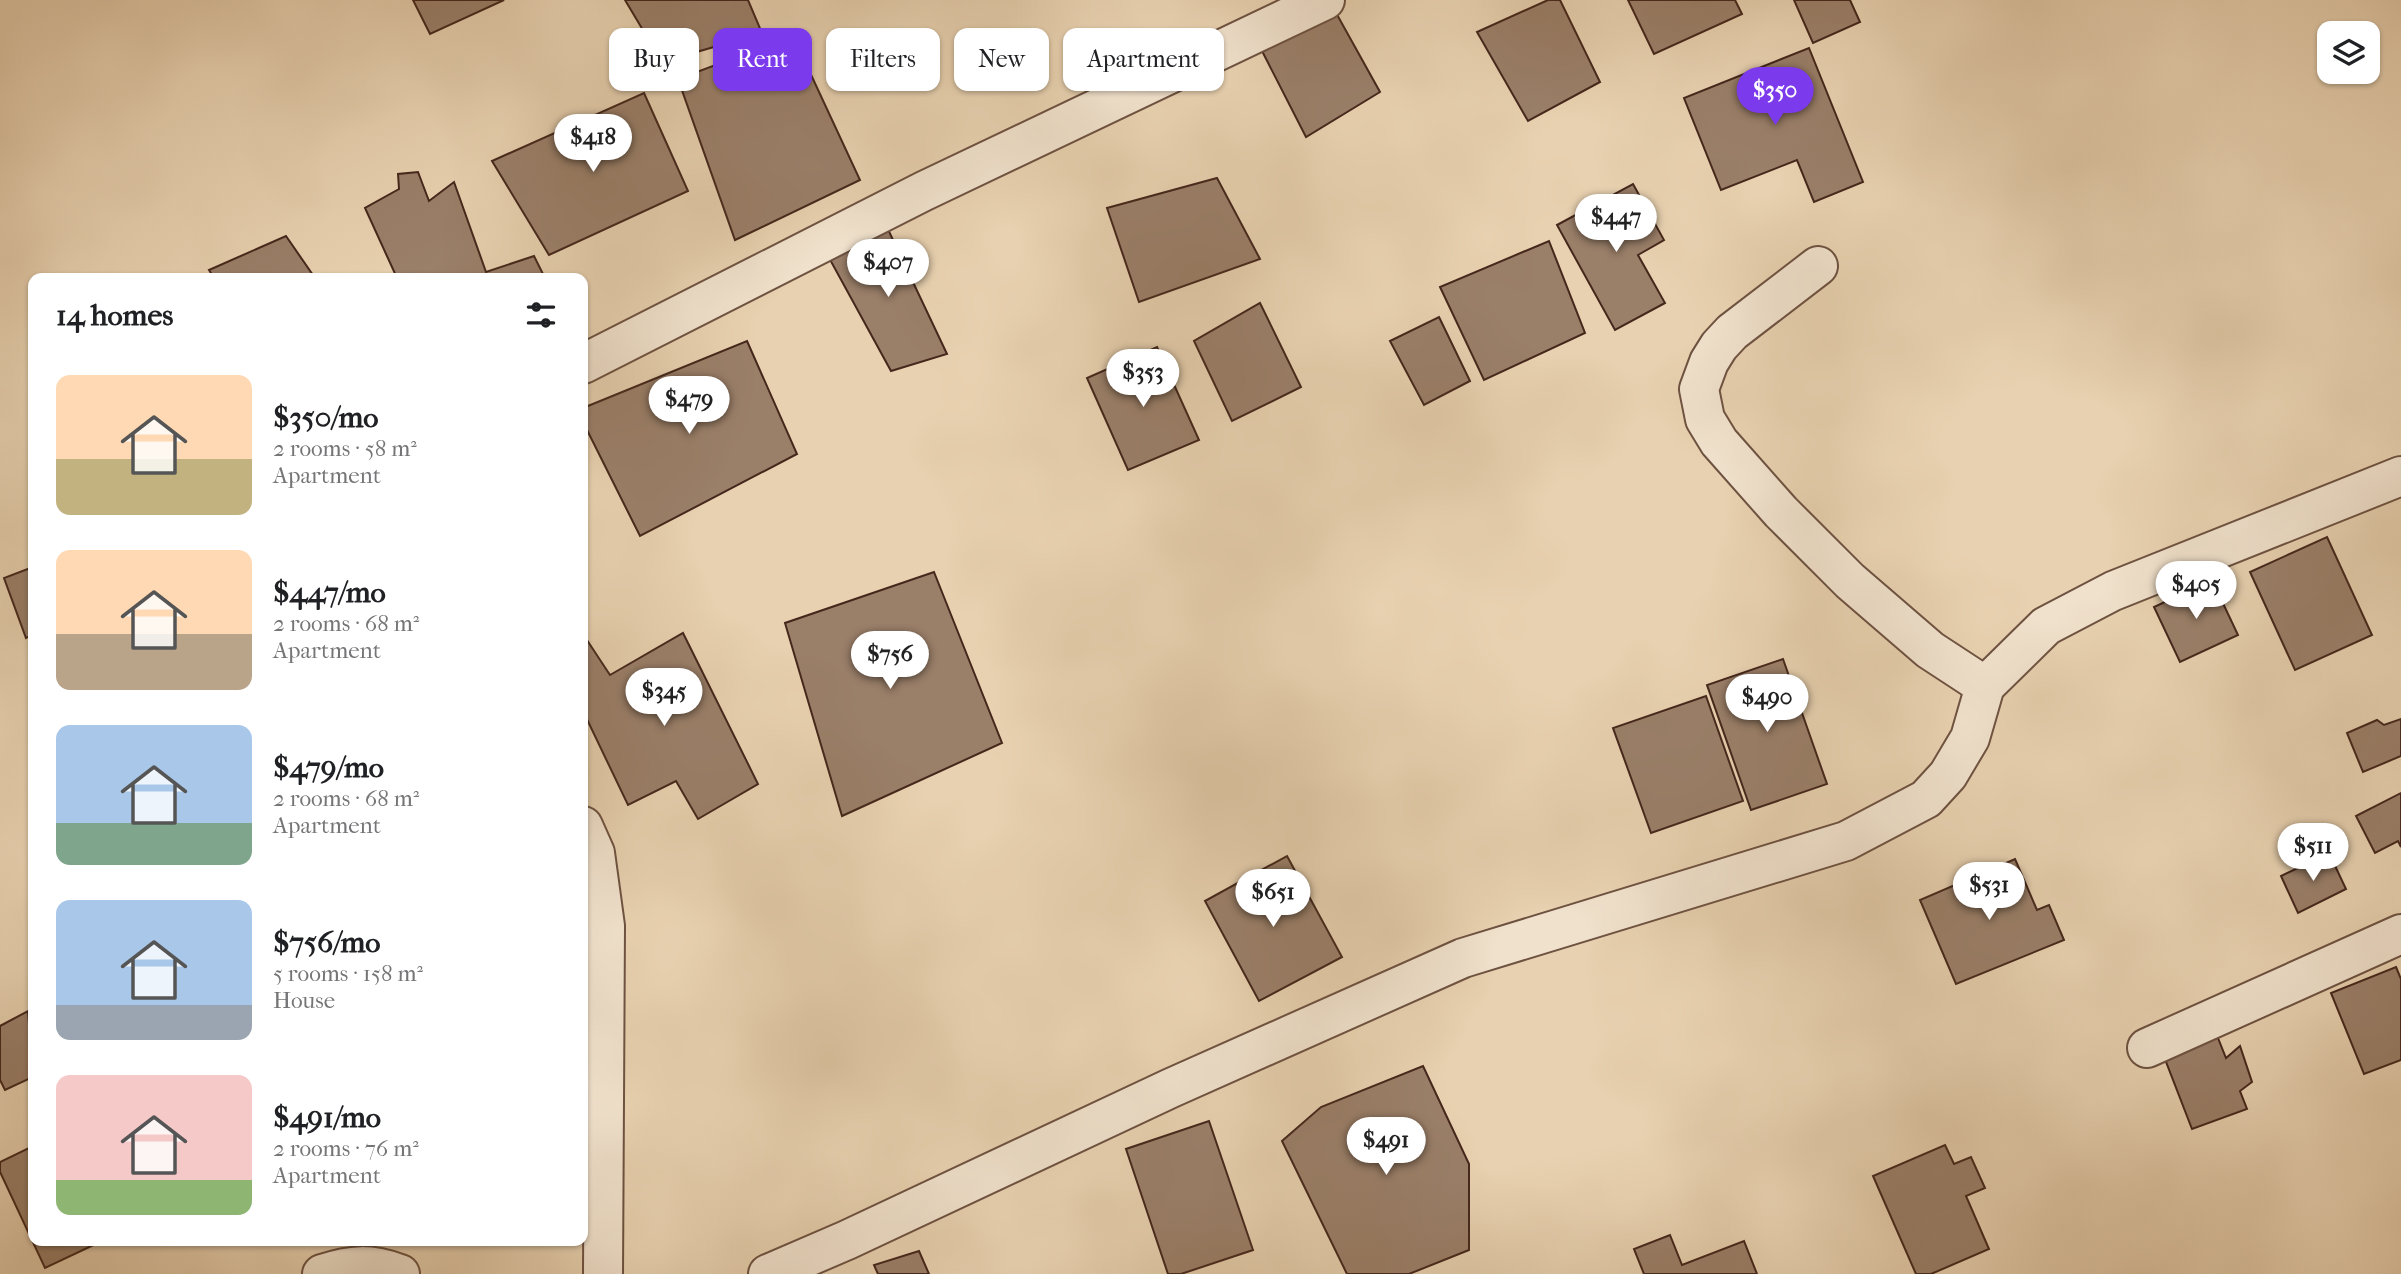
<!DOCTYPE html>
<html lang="en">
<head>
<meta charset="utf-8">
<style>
  body { margin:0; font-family:"IM FELL French Canon",serif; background:#f2f2f2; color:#202124; height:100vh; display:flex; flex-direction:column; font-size:26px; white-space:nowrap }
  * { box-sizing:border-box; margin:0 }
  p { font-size:23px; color:#757577 }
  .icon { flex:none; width:38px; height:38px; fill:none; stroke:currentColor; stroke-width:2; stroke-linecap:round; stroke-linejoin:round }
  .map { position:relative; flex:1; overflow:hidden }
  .sheet { position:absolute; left:28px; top:273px; width:560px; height:973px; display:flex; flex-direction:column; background:#fff; border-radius:14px; box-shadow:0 2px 5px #0004 }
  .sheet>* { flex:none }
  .top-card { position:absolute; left:609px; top:28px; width:665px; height:63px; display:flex; gap:14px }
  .tools { position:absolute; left:2317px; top:21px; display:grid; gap:14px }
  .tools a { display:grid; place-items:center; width:63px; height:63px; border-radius:14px; background:#fff; box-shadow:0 2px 5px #0004; font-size:35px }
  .price { position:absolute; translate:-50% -60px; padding:0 16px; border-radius:24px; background:#fff; color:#222; font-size:23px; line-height:46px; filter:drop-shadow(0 2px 4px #0008) }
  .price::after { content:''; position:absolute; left:50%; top:42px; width:21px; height:16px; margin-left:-10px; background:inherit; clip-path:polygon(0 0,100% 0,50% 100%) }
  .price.on { background:#7c3aed; color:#fff }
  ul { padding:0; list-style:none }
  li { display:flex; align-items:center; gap:21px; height:175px; padding:0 28px }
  li span { display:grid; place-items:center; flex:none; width:196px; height:140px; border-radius:14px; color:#555 }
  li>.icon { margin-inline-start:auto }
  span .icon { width:84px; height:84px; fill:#fffc; stroke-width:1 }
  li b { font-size:30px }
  h2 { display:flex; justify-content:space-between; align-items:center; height:84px; padding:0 28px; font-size:30px }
  .pill { padding:0 24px; border-radius:14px; background:#fff; box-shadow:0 2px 5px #0004; font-size:24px; line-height:63px }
  .pill.on { background:#7c3aed; color:#fff }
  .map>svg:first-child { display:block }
  .building { fill:#9a7f69; stroke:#45271c; stroke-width:2 }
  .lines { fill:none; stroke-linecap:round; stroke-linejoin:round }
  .minor-casing { stroke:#6e5241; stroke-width:42 }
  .minor { stroke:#f0e1cc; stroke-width:38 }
</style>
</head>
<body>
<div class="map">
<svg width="2401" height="1274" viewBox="0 0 2401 1274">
  <rect width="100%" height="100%" fill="#e8d1b0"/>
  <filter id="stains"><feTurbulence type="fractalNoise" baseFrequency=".00286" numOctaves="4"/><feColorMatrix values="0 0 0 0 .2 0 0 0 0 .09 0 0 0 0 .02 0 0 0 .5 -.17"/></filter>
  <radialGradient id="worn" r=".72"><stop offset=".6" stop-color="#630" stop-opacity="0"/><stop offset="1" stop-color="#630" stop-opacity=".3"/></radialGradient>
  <!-- building -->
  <g class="building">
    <polygon points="413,0 504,0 430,34"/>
    <polygon points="625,0 748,0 762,33 662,62"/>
    <polygon points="1548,0 1560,0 1600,82 1528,121 1477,32"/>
    <polygon points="1628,0 1735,0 1742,14 1654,54"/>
    <polygon points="1794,0 1850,0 1860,22 1813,43"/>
    <polygon points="1335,11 1380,92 1306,137 1262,51"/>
    <polygon points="793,36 860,180 735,240 678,79"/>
    <polygon points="1809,48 1863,182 1814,202 1797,160 1721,190 1684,98"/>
    <polygon points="644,93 688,191 549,255 492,161"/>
    <polygon points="418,172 429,201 454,182 486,272 534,256 545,278 397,278 365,208 399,189 398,174"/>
    <polygon points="1217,178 1260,259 1139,302 1107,208"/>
    <polygon points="1633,184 1664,240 1638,255 1665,303 1615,330 1557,225"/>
    <polygon points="885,223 947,354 891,371 828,256"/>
    <polygon points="286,236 315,278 214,278 209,270"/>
    <polygon points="1549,241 1585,333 1484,380 1440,287"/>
    <polygon points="1260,303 1301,387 1232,421 1194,341"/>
    <polygon points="1439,317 1470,381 1424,405 1390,341"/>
    <polygon points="747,341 797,454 640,536 583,422 583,408"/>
    <polygon points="1157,347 1199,440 1128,470 1087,378"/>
    <polygon points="2327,537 2372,635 2295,670 2250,572"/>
    <polygon points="33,567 33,634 26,638 4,578"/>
    <polygon points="934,572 1002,743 842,816 785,623"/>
    <polygon points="2212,580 2238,635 2180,662 2154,607"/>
    <polygon points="683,633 758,784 698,819 676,781 628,805 583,711 583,634 610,675"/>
    <polygon points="1783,659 1827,784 1751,810 1707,685"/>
    <polygon points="1706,696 1743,801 1651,833 1613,728"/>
    <polygon points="2401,719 2401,756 2363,772 2347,733 2377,720 2384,725"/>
    <polygon points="2401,793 2401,847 2398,841 2375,853 2356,816"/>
    <polygon points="2329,853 2346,889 2298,913 2281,876"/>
    <polygon points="1287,856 1342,957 1259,1001 1205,901"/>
    <polygon points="2015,859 2037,910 2049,905 2064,940 1956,984 1920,900"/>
    <polygon points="2396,967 2401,979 2401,1060 2364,1074 2331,993"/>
    <polygon points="28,1011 33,1077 5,1090 0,1080 0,1026"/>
    <polygon points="2216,1033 2226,1058 2240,1046 2252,1082 2240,1091 2247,1109 2192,1129 2163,1054"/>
    <polygon points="1423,1066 1469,1164 1469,1250 1409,1274 1347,1274 1282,1141 1321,1107"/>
    <polygon points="1209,1121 1253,1250 1181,1274 1168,1274 1126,1149"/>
    <polygon points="1945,1145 1954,1164 1971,1157 1985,1188 1966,1196 1989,1249 1931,1274 1916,1274 1873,1176"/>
    <polygon points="33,1146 33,1241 102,1241 45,1268 0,1172 0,1162"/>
    <polygon points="1670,1235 1682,1265 1744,1241 1757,1274 1644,1274 1634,1249"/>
    <polygon points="919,1251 929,1274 878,1274 874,1265"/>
  </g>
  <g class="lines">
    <defs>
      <g id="minor">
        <polyline points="1818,266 1732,332 1719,346 1709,362 1699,389 1705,419 1719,442 1781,512 1850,581 1930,650 1985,686"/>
        <polyline points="583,364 924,191 1325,0"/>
        <polyline points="583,826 595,853 605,926 603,1274"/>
        <polyline points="2147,1048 2401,934"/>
        <path d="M322,1274c30,-10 48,-11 78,0"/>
        <polyline points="768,1274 847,1240 1171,1088 1463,958 1846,841 1926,799 1948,775 1970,738 1985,686 2046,626 2113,591 2401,476"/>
      </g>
    </defs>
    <!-- minor casing -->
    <use href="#minor" class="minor-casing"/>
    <!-- minor -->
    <use href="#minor" class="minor"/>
  </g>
  <rect width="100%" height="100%" filter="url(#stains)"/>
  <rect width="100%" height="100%" fill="url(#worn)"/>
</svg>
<div class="tools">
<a><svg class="icon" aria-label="layers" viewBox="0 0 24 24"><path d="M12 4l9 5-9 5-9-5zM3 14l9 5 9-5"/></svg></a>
</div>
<b class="price on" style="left:1775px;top:127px">$350</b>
<b class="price" style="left:593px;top:174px">$418</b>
<b class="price" style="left:1616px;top:254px">$447</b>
<b class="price" style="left:888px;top:299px">$407</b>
<b class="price" style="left:1143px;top:409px">$353</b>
<b class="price" style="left:689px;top:436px">$479</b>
<b class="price" style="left:2196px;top:621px">$405</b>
<b class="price" style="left:890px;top:691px">$756</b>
<b class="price" style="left:664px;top:728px">$345</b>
<b class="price" style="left:1767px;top:734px">$490</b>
<b class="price" style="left:2313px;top:883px">$511</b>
<b class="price" style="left:1989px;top:922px">$531</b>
<b class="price" style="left:1273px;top:929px">$651</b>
<b class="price" style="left:1386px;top:1177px">$491</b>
<div class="top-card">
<a class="pill">Buy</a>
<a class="pill on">Rent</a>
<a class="pill">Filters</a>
<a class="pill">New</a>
<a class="pill">Apartment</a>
</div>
<section class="sheet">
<h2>14 homes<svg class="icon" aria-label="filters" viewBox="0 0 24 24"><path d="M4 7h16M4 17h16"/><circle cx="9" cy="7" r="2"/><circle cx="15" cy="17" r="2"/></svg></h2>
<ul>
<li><span style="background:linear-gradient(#ffd9b3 60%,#c2b280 0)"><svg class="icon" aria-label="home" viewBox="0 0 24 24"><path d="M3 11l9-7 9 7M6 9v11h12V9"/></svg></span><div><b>$350/mo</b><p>2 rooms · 58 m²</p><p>Apartment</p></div></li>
<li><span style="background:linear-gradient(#ffd9b3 60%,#b9a48a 0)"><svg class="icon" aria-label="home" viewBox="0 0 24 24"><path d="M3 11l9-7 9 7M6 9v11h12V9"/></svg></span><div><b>$447/mo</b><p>2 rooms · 68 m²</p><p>Apartment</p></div></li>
<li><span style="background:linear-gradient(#a9c7e8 70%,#7fa58c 0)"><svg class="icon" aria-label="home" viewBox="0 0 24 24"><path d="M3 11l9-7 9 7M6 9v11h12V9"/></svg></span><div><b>$479/mo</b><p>2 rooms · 68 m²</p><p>Apartment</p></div></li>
<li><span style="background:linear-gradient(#a9c7e8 75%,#9aa5b1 0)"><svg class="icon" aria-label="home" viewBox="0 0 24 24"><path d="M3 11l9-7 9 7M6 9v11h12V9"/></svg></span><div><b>$756/mo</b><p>5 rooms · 158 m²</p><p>House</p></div></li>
<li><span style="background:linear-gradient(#f6c9c9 75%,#8fb573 0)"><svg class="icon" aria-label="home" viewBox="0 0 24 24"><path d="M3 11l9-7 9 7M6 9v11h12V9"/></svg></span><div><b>$491/mo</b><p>2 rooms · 76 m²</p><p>Apartment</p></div></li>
</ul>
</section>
</div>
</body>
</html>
